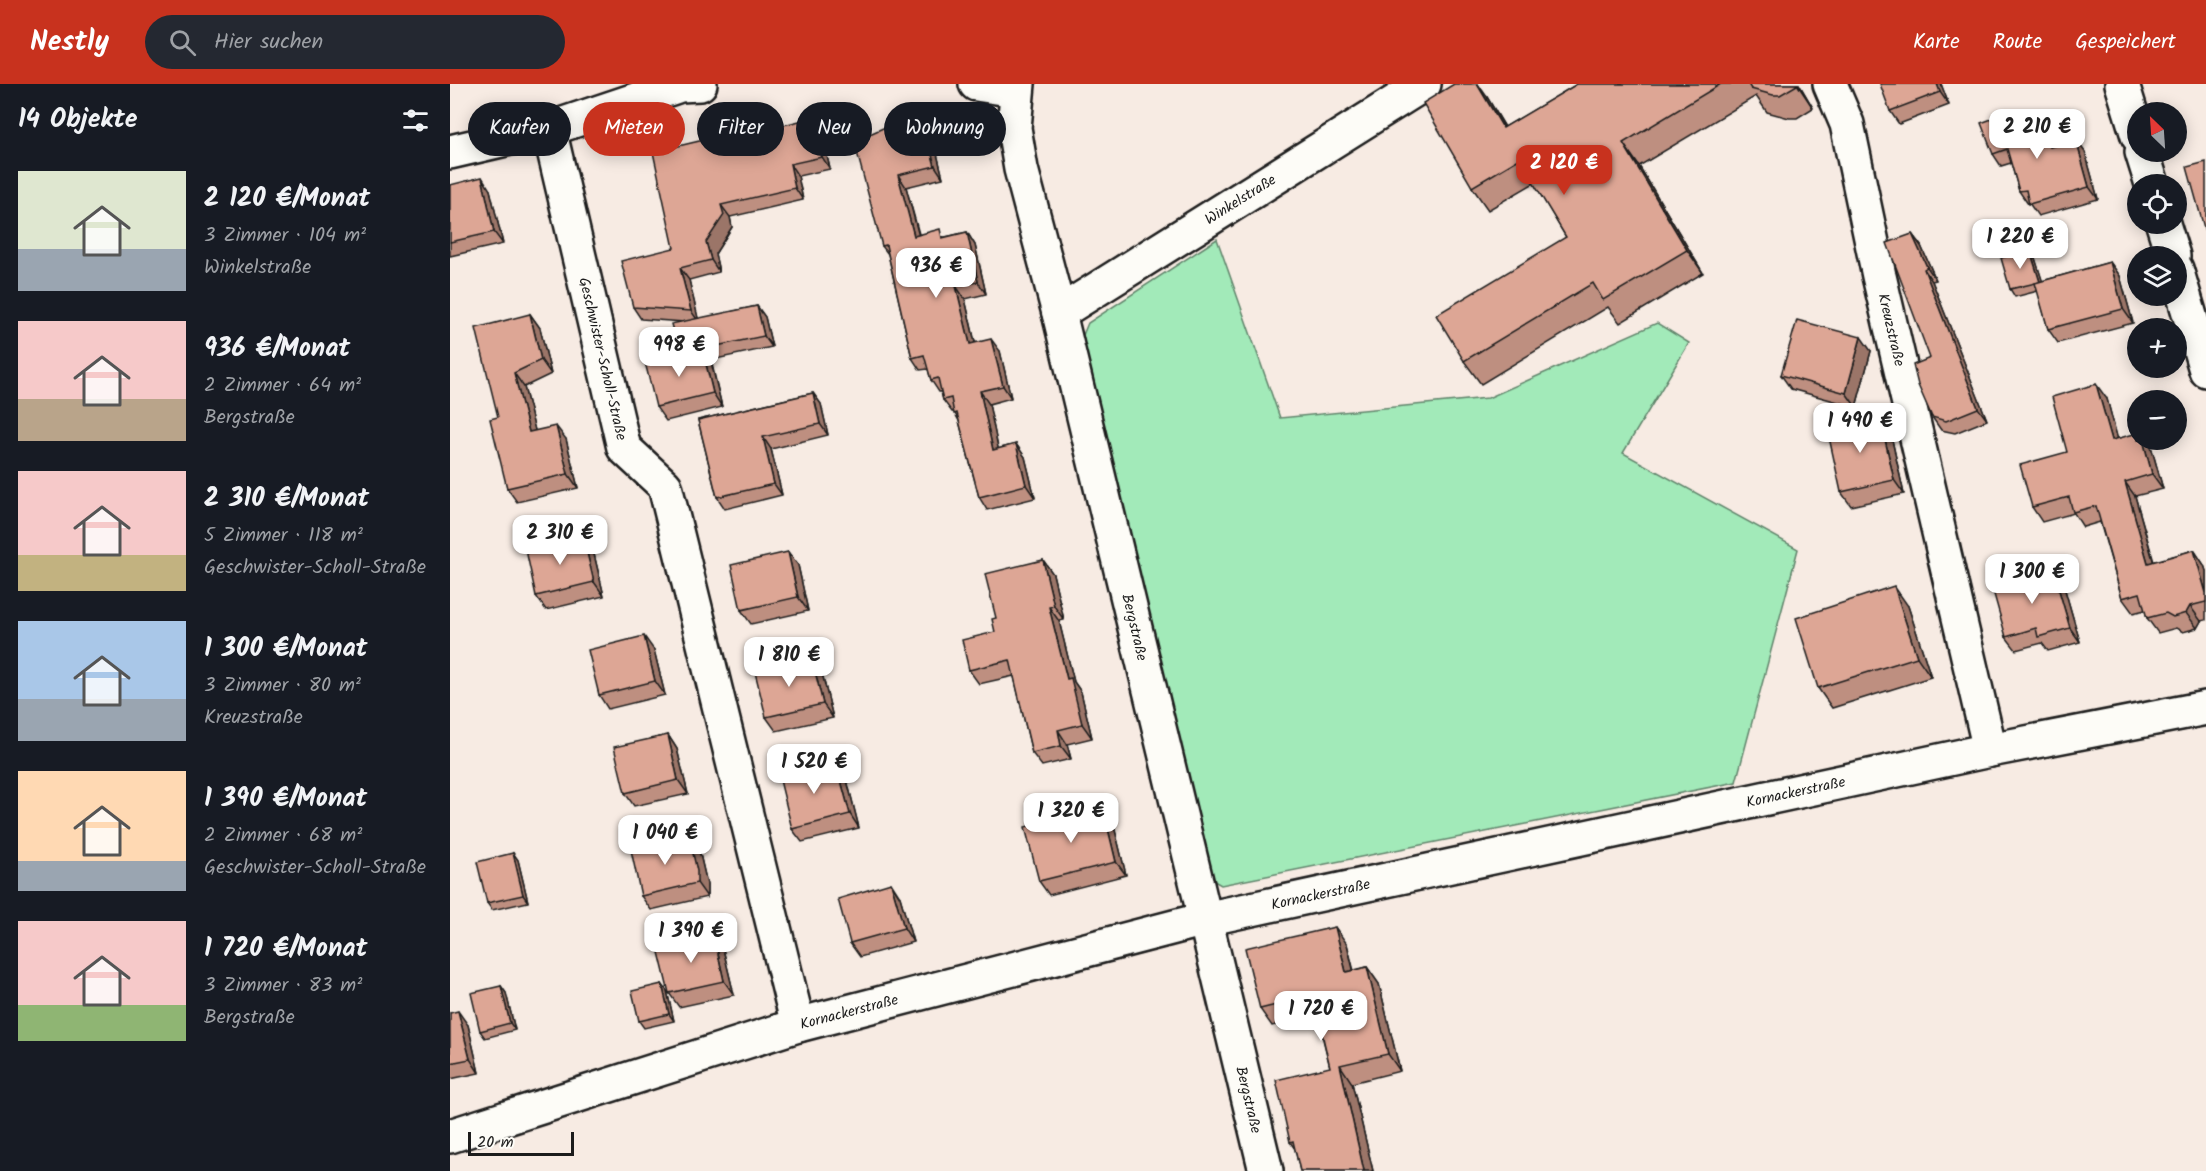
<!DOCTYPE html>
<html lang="de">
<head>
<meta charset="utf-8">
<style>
  body { margin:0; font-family:Kalam,sans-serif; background:#242831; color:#f1f3f6; height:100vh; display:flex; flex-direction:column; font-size:22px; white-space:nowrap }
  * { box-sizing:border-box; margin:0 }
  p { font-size:20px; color:#9ea1a6 }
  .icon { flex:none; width:33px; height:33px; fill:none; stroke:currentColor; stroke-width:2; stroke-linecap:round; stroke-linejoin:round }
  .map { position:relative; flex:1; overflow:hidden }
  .drawer { display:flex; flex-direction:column; background:#171b24; width:450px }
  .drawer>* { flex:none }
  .top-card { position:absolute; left:18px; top:18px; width:570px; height:54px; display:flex; gap:12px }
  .needle { width:39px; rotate:335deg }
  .tools { position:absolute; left:1677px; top:18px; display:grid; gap:12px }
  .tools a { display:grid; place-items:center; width:60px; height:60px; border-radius:50%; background:#171b24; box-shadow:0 3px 15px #0003; font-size:30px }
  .scale { position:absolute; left:18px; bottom:15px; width:106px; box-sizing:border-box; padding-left:6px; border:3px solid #1c1c1c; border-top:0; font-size:16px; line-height:21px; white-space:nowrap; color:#1c1c1c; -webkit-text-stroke:4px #fdfcf7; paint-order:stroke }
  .price { position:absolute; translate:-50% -51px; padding:0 14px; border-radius:12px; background:#fff; color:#222; font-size:20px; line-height:39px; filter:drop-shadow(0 2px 3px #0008) }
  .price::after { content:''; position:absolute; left:50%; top:36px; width:18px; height:14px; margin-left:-9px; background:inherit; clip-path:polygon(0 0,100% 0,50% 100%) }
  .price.active { background:#c8321e; color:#fff }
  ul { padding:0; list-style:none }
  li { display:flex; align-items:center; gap:18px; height:150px; padding:0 18px }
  li span { display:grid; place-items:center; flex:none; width:168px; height:120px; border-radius:0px; color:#555 }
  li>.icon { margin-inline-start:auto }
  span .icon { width:72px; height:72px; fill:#fffc; stroke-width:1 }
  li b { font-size:26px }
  h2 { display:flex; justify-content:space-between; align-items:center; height:72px; padding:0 18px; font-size:26px }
  .chip { padding:0 21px; border-radius:27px; background:#171b24; box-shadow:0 3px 15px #0003; font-size:21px; line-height:54px }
  .chip.active { background:#c8321e; color:#fff }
  header { display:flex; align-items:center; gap:36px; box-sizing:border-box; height:84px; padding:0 30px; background:#c8321e; color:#fff }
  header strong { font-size:28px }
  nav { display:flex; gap:33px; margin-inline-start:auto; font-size:21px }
  .search { width:420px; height:54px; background:#242831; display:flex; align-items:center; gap:15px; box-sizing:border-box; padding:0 21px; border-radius:33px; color:#9ea1a6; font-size:22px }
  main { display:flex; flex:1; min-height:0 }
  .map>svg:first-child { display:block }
  .green { fill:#a2eab9; stroke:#5f836a; stroke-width:1.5 }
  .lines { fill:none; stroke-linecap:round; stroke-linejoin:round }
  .minor-casing { stroke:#1c1c1c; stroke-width:38 }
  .minor { stroke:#fdfcf7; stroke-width:33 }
  .wall { fill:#be8f80; stroke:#1c1c1c; stroke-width:1.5 }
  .shaded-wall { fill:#9b7468; stroke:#1c1c1c; stroke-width:1.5 }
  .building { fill:#dda695; stroke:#1c1c1c; stroke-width:1.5 }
  .labels { text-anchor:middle; stroke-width:4.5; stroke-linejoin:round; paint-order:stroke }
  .street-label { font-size:15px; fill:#1c1c1c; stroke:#fdfcf7 }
</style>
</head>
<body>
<header>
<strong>Nestly</strong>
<div class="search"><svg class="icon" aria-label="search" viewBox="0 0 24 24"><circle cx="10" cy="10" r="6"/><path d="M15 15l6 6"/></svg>Hier suchen</div>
<nav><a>Karte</a><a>Route</a><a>Gespeichert</a></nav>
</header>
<main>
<section class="drawer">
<h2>14 Objekte<svg class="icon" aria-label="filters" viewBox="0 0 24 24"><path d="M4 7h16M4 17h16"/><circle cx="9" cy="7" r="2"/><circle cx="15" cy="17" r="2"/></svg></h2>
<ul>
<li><span style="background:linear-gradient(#dfe7d0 65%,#9aa5b1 0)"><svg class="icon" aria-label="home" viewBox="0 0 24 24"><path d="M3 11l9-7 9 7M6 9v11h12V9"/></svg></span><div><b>2 120 €/Monat</b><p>3 Zimmer · 104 m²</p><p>Winkelstraße</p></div></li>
<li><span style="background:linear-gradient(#f6c9c9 65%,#b9a48a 0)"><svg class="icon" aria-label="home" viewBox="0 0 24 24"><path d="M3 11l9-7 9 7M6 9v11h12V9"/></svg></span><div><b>936 €/Monat</b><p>2 Zimmer · 64 m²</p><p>Bergstraße</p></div></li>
<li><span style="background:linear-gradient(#f6c9c9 70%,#c2b280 0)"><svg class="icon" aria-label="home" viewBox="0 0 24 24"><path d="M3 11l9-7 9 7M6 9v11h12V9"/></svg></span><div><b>2 310 €/Monat</b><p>5 Zimmer · 118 m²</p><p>Geschwister-Scholl-Straße</p></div></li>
<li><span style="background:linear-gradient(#a9c7e8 65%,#9aa5b1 0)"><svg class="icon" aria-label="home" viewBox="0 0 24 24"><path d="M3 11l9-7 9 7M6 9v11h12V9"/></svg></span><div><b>1 300 €/Monat</b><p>3 Zimmer · 80 m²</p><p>Kreuzstraße</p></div></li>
<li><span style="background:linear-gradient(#ffd9b3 75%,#9aa5b1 0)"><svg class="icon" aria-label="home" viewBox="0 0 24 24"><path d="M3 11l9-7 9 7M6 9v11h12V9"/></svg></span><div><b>1 390 €/Monat</b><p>2 Zimmer · 68 m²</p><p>Geschwister-Scholl-Straße</p></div></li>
<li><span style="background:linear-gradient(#f6c9c9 70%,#8fb573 0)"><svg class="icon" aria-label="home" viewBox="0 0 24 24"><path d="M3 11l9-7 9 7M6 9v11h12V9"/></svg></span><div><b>1 720 €/Monat</b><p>3 Zimmer · 83 m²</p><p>Bergstraße</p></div></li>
</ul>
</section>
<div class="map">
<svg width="1756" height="1087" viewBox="0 0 1756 1087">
  <rect width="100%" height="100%" fill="#f7ebe3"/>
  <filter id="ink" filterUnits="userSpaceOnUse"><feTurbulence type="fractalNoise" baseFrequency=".0167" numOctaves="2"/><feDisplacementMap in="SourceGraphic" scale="12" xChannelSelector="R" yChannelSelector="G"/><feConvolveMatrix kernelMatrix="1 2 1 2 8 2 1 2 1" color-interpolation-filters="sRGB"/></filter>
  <g filter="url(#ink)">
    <!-- green -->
    <polygon class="green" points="767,155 830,334 1038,314 1207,239 1239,259 1173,369 1348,465 1286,698 771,801 759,794 630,258 638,239"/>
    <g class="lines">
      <defs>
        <g id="minor">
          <polyline points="526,0 566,6"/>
          <path id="s1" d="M568,0l-4,44 7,41 38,144 207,858"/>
          <path id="s2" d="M1380,0l17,40 32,152 111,474"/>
          <polyline points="1672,0 1688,52"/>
          <path id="s3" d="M99,45l75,319 41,38 133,539"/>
          <polyline points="0,68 99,45 230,1 250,0"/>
          <polyline points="1692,68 1702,100"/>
          <polyline points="1713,140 1723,172"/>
          <polyline points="1726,185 1756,286"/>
          <path id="s4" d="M609,229l365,-229"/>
          <path id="s5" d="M0,1052l348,-111 407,-106 785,-169 216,-42"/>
        </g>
      </defs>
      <!-- minor casing -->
      <use href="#minor" class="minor-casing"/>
      <!-- minor -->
      <use href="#minor" class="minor"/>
    </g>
    <!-- wall -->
    <g class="wall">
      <polygon points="1127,0 1349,0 1363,24 1347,34 1339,34 1317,28 1306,12 1189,82 1253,189 1170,239 1158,223 1031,300 1014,277 1116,153 1084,99 1038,126 1022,103 1037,13 1055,43"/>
      <polygon points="1491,0 1499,21 1449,40 1440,27"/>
      <polygon points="1563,27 1572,39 1579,57 1597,52 1604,62 1626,56 1635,68 1648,115 1588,132 1579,119 1578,120 1569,107 1561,79 1551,82 1543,70"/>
      <polygon points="473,38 482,50 493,94 456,103 469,150 495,153 517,148 525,161 536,210 515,215 525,258 550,267 561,314 539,320 548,365 566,360 575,373 585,414 537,426 529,413 509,337 504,328 502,328 493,316 491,308 489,308 481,296 478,285 470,286 462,274 438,170 432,162 442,40"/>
      <polygon points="371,46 380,85 348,92 353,116 280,133 282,143 265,170 269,188 239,196 248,235 307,222 315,233 322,263 261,276 272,323 216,337 206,323 229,269 234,238 191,235 183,223 224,164 279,50 281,53"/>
      <polygon points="0,101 40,106 53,160 0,172"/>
      <polygon points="1462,150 1471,162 1486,196 1482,197 1537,336 1505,349 1491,346 1482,333 1480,274"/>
      <polygon points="1580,166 1585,174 1592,197 1660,178 1670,192 1683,239 1608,259 1598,245 1588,207 1565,213 1560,205"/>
      <polygon points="80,230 90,244 101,290 74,303 85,347 116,355 128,404 67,418 57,404 48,333"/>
      <polygon points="1421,267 1406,323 1341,305 1331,291"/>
      <polygon points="363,309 371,320 378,351 321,365 332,411 275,425 267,413 248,336"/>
      <polygon points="1657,315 1667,354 1696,356 1701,362 1713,405 1685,412 1704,478 1744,466 1754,481 1756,487 1756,536 1751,537 1747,544 1733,548 1726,544 1708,549 1697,534 1695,526 1683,529 1672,514 1650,438 1633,443 1624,429 1592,438 1582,423 1617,368"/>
      <polygon points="1440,347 1454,410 1401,422 1391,408"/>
      <polygon points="133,452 143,466 154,512 96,526 86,512"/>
      <polygon points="338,468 348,481 358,527 301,540 291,526"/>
      <polygon points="593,476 603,490 614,536 609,537 624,598 631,608 642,654 617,660 621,675 592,682 582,669 564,592 529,600 519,586 545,548 546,534"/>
      <polygon points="1613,499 1630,558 1598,567 1592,559 1566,566 1556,553"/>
      <polygon points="1458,522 1481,593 1382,624 1368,604"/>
      <polygon points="204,566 215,611 158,625 149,611"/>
      <polygon points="362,575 372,589 383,634 326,647 316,633"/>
      <polygon points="218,651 227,665 238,710 184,722 175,709"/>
      <polygon points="396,692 409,744 352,758 342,745"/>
      <polygon points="653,724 663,738 676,791 599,811 589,797"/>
      <polygon points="249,766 257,800 257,813 201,826 191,812"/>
      <polygon points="63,769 68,776 78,818 42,826 37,819"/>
      <polygon points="450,813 463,858 410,873 400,859"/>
      <polygon points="897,860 904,887 917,883 929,900 950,987 902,999 923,1087 850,1087 845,1065 840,1058 880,983 867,931 822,942 810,925"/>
      <polygon points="273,865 284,911 229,923 219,909"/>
      <polygon points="212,900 217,907 224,937 194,944 189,937"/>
      <polygon points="51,902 56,909 65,946 35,954 30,947"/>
      <polygon points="0,929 18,941 29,989 0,995"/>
    </g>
    <!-- shaded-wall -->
    <g class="shaded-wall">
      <polygon points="1027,0 1028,0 1037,13 1069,68 1053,44"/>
      <polygon points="1347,0 1349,0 1363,24"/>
      <polygon points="1487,0 1491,0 1499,21 1490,8"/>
      <polygon points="1563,27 1572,39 1584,70 1575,58"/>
      <polygon points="362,34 371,46 380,85 372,73"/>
      <polygon points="473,38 482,50 493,94 485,82"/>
      <polygon points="1597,52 1605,64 1600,63"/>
      <polygon points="1626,56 1635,68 1648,115 1639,103"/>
      <polygon points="1173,59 1189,82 1253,189 1237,166"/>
      <polygon points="340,80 348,92 353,116 345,104"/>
      <polygon points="448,91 456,103 472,164 464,152"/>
      <polygon points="32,93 40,106 53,160 44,148"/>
      <polygon points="271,121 280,133 282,143 265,170 269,188 261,176 256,158"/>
      <polygon points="517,148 525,161 536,210 528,198"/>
      <polygon points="1462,150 1471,162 1486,196 1477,183"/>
      <polygon points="1580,166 1585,174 1595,205 1590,198"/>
      <polygon points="1660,178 1670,192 1683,239 1673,225"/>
      <polygon points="230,184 239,196 249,238 241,227"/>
      <polygon points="1474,185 1482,197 1537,336 1528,324"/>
      <polygon points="506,202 515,215 528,272 520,260"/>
      <polygon points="307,222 315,233 322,263 314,252"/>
      <polygon points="80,230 90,244 101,290 91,276"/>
      <polygon points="1411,253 1421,267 1406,323 1396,309"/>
      <polygon points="541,255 550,267 561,314 553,302"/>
      <polygon points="252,264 261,278 272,323 263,309"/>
      <polygon points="64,289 74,303 89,362 79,348"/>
      <polygon points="1646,300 1657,315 1672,371 1662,356"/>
      <polygon points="530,307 539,320 551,378 543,366"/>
      <polygon points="363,309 371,320 378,351 370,340"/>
      <polygon points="1430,333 1440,347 1454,410 1444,396"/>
      <polygon points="106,342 116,355 128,404 118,390"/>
      <polygon points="313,353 321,365 332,411 324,400"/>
      <polygon points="1693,356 1696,356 1701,362 1713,405 1702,390"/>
      <polygon points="566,360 575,373 585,414 576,401"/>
      <polygon points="1675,398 1685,412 1708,494 1698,479"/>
      <polygon points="133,452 143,466 154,512 144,498"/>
      <polygon points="1744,466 1754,481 1756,487 1756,509"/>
      <polygon points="338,468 348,481 358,527 348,513"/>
      <polygon points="593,476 603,490 614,536 604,522"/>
      <polygon points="1603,486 1613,499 1630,558 1620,544"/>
      <polygon points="1444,502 1458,522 1481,593 1467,573"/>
      <polygon points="1740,522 1751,537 1747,544 1736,529"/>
      <polygon points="599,523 609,537 624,598 631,608 642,654 632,640 617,595"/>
      <polygon points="194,552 204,566 215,611 205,597"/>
      <polygon points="362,575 372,589 383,634 373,620"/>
      <polygon points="608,646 617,660 621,675 611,662"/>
      <polygon points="218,651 227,665 238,710 228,696"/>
      <polygon points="386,678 396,692 409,744 400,730"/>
      <polygon points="653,724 663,738 676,791 666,778"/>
      <polygon points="239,752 249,766 257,800 257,813 247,799"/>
      <polygon points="63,769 68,776 78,818 73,811"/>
      <polygon points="441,799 450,813 463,858 454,844"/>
      <polygon points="885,843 897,860 908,906 896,888"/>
      <polygon points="264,852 273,865 284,911 274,897"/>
      <polygon points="917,883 929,900 950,987 938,970"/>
      <polygon points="212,900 217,907 224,937 219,930"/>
      <polygon points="51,902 56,909 65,946 60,939"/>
      <polygon points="8,927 18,941 29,989 20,975"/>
      <polygon points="890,981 902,999 923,1087 914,1087"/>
    </g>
    <!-- building -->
    <g class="building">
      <polygon points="1004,0 1027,0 1053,44 1127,0 1271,0 1173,59 1237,166 1153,216 1143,199 1014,277 986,231 1116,153 1069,75 1022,103 973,19"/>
      <polygon points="1298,0 1347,0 1347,1 1330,11 1323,11 1301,5"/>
      <polygon points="1430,0 1487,0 1490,8 1440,27"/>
      <polygon points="1563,27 1575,58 1573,59 1597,52 1600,63 1626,56 1639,103 1579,120 1576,106 1569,107 1557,65 1543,70 1531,39"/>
      <polygon points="362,34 372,73 340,80 345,104 271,121 274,131 256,158 261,176 230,184 241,227 183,223 171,177 224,164 203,68 279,50 280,54"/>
      <polygon points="473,38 485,82 448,91 464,152 490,145 492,154 517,148 528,198 506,202 520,260 541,255 553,302 530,307 543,366 566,360 576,401 529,413 507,329 504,330 501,314 493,316 488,294 481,296 474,271 462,274 436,161 432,162 404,57 442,40"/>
      <polygon points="1756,78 1756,151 1737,83"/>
      <polygon points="32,93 44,148 0,158 0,101"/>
      <polygon points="1462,150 1477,183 1474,185 1528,324 1496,337 1482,333 1468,301 1463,281 1480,274 1437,159"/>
      <polygon points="1580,166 1590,198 1560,205 1551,174"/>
      <polygon points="1660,178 1673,225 1598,245 1585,199"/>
      <polygon points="307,222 314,252 252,265 252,264 229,269 221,240"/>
      <polygon points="80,230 91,276 64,289 79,348 106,342 118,390 57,404 40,335 48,333 26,244"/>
      <polygon points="1347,236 1411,253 1396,309 1331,291"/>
      <polygon points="252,264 263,309 206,323 195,278"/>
      <polygon points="1646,300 1662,356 1688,349 1688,356 1693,356 1702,390 1675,398 1698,479 1744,466 1756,509 1756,518 1740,522 1736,529 1723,533 1716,529 1697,534 1690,509 1672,514 1646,422 1623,428 1619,413 1582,423 1570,381 1617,368 1602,313"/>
      <polygon points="363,309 370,340 313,353 324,400 267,413 248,336"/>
      <polygon points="1430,333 1444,396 1391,408 1377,344"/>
      <polygon points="133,452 144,498 86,512 76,466"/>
      <polygon points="338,468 348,513 291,526 281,481"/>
      <polygon points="593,476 604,522 599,523 617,595 621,594 632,640 608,646 611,662 582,669 560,576 519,586 512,556 545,548 542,535 546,534 535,490"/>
      <polygon points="1603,486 1620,544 1588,553 1586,544 1556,553 1542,503"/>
      <polygon points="1444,502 1467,573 1368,604 1346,534"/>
      <polygon points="194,552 205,597 149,611 138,566"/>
      <polygon points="362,575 373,620 316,633 305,588"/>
      <polygon points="218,651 228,696 175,709 164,663"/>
      <polygon points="386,678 400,730 342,745 329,692"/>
      <polygon points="653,724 666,778 589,797 575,743"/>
      <polygon points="239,752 247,787 247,799 191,812 181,766"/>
      <polygon points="63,769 73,811 37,819 27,778"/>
      <polygon points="441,799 454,844 400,859 388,815"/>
      <polygon points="885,843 896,888 917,883 938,970 890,981 914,1087 850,1087 843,1057 840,1058 826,996 880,983 863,912 810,925 795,864"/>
      <polygon points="264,852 274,897 219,909 208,864"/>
      <polygon points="212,900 219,930 189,937 182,907"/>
      <polygon points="51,902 60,939 30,947 21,909"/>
      <polygon points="8,927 20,975 0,979 0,929"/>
    </g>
  </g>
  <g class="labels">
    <!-- street labels -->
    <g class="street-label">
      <text dy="5" stroke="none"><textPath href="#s4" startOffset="214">Winkelstraße</textPath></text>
      <text dy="5" stroke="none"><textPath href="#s2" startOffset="254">Kreuzstraße</textPath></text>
      <text dy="5" stroke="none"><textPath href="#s3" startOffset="236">Geschwister-Scholl-Straße</textPath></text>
      <text dy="5" stroke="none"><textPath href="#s1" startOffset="558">Bergstraße</textPath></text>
      <text dy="5" stroke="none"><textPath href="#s5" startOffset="1390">Kornackerstraße</textPath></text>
      <text dy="5" stroke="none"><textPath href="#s5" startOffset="904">Kornackerstraße</textPath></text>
      <text dy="5" stroke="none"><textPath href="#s5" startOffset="418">Kornackerstraße</textPath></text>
      <text dy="5" stroke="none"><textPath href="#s1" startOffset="1044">Bergstraße</textPath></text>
    </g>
  </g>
</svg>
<div class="tools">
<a><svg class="needle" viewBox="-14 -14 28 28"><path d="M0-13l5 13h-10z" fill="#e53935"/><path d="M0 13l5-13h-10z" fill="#9ea1a6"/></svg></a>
<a><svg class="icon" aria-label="locate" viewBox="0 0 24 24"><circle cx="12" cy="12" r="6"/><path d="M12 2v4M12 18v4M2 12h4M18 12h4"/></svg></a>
<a><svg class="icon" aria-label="layers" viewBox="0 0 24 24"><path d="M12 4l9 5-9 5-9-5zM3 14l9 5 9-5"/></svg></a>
<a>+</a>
<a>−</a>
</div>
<div class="scale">20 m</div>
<b class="price" style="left:1587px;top:76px">2 210 €</b>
<b class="price active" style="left:1114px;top:112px">2 120 €</b>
<b class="price" style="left:1570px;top:186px">1 220 €</b>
<b class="price" style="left:486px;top:215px">936 €</b>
<b class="price" style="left:229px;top:294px">998 €</b>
<b class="price" style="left:1410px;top:370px">1 490 €</b>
<b class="price" style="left:110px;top:482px">2 310 €</b>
<b class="price" style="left:1582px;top:521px">1 300 €</b>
<b class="price" style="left:339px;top:604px">1 810 €</b>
<b class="price" style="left:364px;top:711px">1 520 €</b>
<b class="price" style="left:621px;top:760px">1 320 €</b>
<b class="price" style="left:215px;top:782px">1 040 €</b>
<b class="price" style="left:241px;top:880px">1 390 €</b>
<b class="price" style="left:871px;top:958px">1 720 €</b>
<div class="top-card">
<a class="chip">Kaufen</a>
<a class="chip active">Mieten</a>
<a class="chip">Filter</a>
<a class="chip">Neu</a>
<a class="chip">Wohnung</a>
</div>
</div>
</main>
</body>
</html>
